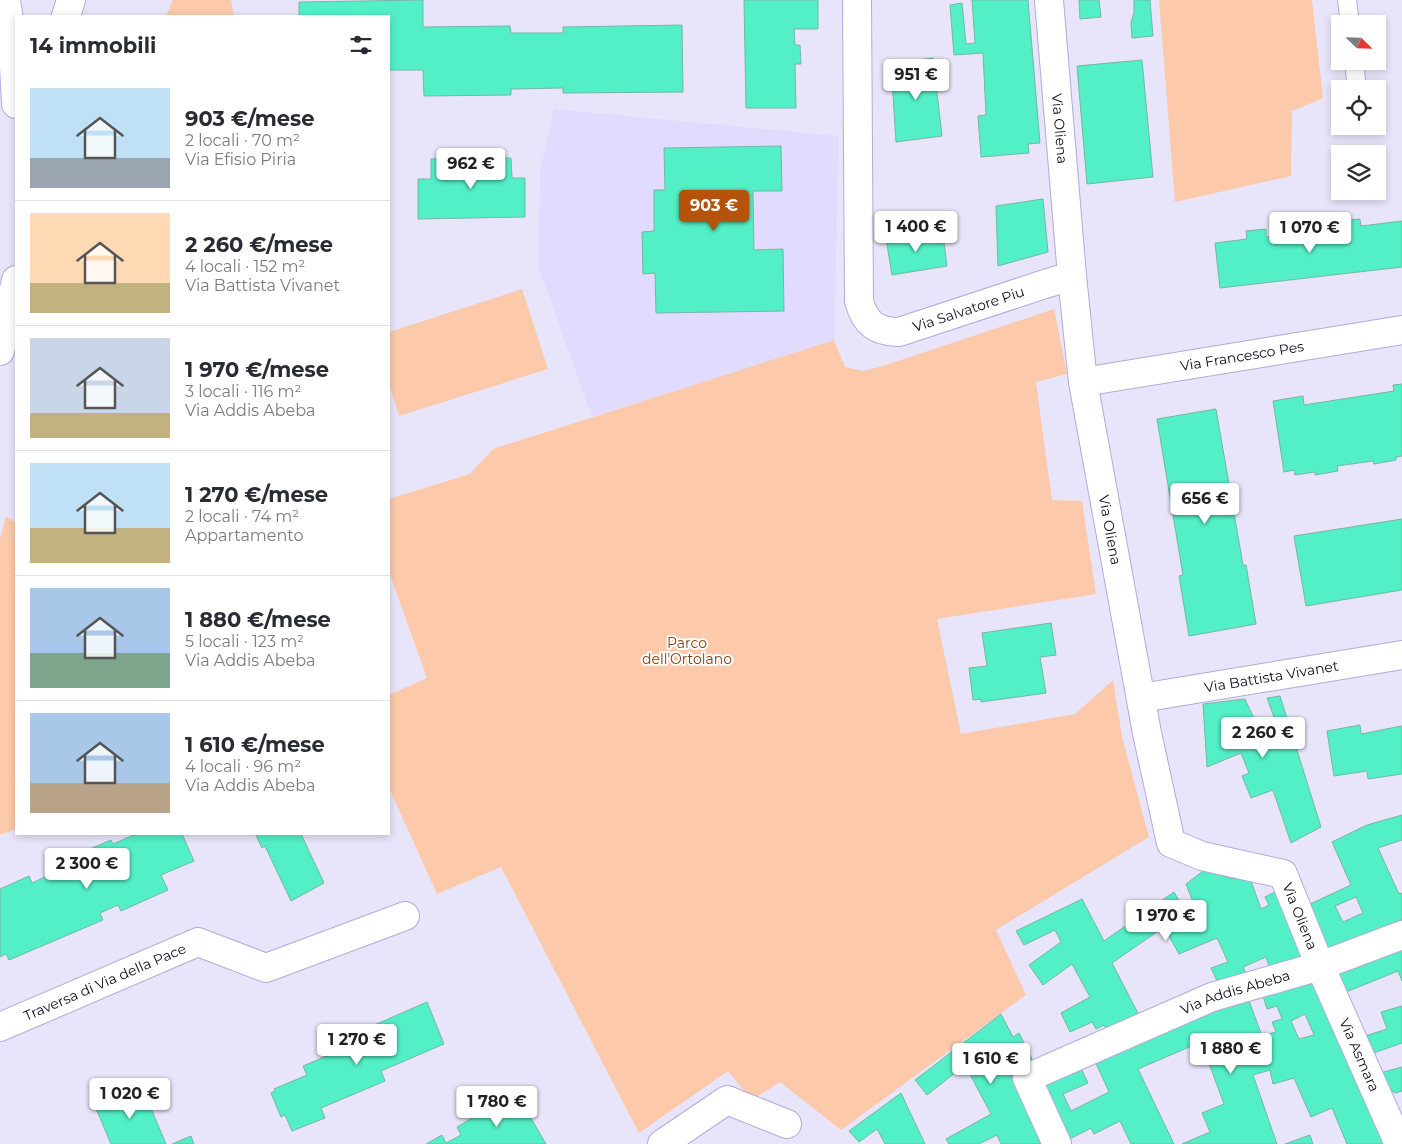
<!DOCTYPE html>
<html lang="it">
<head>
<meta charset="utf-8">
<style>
  body { margin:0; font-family:Montserrat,sans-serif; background:#f2f2f3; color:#2b2b33; height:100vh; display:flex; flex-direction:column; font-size:19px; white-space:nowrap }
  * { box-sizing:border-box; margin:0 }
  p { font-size:16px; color:#7c7c81 }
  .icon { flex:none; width:28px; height:28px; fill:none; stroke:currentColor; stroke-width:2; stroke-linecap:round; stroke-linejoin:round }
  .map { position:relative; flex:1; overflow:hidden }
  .panel { position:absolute; left:15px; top:15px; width:375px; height:820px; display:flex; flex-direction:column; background:#fff; border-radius:0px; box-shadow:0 2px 8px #0003 }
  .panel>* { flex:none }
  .needle { width:32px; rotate:113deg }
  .buttons { position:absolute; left:1331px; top:15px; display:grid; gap:10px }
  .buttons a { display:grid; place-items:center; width:55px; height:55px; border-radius:0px; background:#fff; box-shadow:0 2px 8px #0003; font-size:25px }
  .price { position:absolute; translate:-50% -42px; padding:0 11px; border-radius:5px; background:#fff; color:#222; font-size:16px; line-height:32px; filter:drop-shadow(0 1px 2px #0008) }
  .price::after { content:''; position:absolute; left:50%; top:30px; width:15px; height:11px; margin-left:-8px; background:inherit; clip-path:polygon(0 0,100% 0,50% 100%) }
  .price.on { background:#b45309; color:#fff }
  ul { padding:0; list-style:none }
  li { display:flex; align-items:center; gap:15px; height:125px; padding:0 15px }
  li+li { border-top:1px solid #e1e1e2 }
  li span { display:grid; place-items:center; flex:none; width:140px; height:100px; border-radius:0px; color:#555 }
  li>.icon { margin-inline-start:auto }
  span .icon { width:60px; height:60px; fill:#fffc; stroke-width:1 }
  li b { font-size:21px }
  h2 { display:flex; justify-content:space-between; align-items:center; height:60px; padding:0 15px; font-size:21px }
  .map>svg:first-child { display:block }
  .built { fill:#e0dbff }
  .green { fill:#fcc9ab }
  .building { fill:#53efc7; stroke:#77b6a2; fill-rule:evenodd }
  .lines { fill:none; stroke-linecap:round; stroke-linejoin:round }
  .service-casing { stroke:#b2aadc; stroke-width:20 }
  .minor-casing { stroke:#b2aadc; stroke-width:30 }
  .tertiary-casing { stroke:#b2aadc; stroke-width:30 }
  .service { stroke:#fff; stroke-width:18 }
  .minor { stroke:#fff; stroke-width:28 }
  .tertiary { stroke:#fff; stroke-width:28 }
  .labels { text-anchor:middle; stroke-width:4; stroke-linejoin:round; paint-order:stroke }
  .street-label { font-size:14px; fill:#0f0b1d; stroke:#fff }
  .park-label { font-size:14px; fill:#824315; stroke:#fff }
</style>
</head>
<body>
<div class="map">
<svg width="1402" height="1144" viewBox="0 0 1402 1144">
  <rect width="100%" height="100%" fill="#e8e5fa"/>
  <!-- built -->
  <polygon class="built" points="554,109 839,136 834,340 592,417 539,268 540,170"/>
  <!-- green -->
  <g class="green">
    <polygon points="173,0 231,0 234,16 166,16"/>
    <polygon points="1159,0 1312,0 1323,98 1292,111 1291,176 1175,202"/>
    <polygon points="522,289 548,369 399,416 389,384 389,332"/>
    <polygon points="1054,309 1067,374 1036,382 1052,500 1082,501 1096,594 937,619 961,734 1075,714 1113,680 1122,737 1149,837 996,930 1026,995 841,1130 780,1082 752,1100 728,1071 639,1133 501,867 437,894 389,788 389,695 427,678 389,572 389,499 470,474 493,449 834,340 845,367 863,371 886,365"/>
    <polygon points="6,516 16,523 16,829 0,835 0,539"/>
  </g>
  <!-- building -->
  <g class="building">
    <polygon points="423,0 423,27 510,26 511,33 563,33 563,27 682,25 683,92 563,93 563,88 511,89 511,95 424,96 423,70 389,70 389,16 299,16 299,2"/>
    <polygon points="744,0 818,0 818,29 794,29 795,45 800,45 801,64 795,64 796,108 746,108"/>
    <polygon points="972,0 1028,0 1040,143 1028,144 1029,153 981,157 978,116 986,115 983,53 954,55 950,5 962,3 966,44 975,43"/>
    <polygon points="1079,0 1099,0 1101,17 1080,19"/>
    <polygon points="1134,0 1150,0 1153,36 1132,38 1131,23 1134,12"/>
    <polygon points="933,58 942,136 896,142 891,64"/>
    <polygon points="1142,60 1153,177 1087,184 1077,66"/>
    <polygon points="781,146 782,191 753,191 754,250 783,249 784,311 656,313 655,273 643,274 642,232 654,231 654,190 665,190 664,148"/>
    <polygon points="511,158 512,178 525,178 525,217 418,219 418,179 431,179 431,159"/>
    <polygon points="1043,199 1048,252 998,266 996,206"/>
    <polygon points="1360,219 1361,226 1402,221 1402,267 1220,288 1215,243 1247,239 1246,231 1266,229 1266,237 1340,228 1340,221"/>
    <polygon points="938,231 940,242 944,242 947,266 892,275 886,239"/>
    <polygon points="1402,384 1402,456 1396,457 1396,460 1374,464 1373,461 1337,466 1338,471 1315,475 1315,472 1295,475 1294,470 1284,472 1273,401 1303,396 1304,405 1394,391 1393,385"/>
    <polygon points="1216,409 1243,565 1246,565 1256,624 1189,636 1179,576 1183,575 1157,419"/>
    <polygon points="1402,519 1402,590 1306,606 1294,536"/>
    <polygon points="1051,623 1056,655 1040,657 1046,693 981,702 981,699 973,700 969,668 987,666 982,633"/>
    <polygon points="1280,696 1321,827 1291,843 1273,790 1251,798 1242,776 1249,773 1241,753 1207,767 1203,704 1245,699 1257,725 1274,717 1267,698"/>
    <polygon points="1360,725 1361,734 1402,726 1402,774 1368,779 1367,771 1334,776 1327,731"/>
    <path d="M1402,815v25l-24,8 21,46 3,-1v26l-75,31 -19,-45 43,-20 -19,-43 35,-17zM1356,897l7,16 -20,9 -8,-16z"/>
    <polygon points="136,834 182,834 194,861 161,875 168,890 121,911 118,905 100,913 103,920 9,960 6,954 0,957 0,889 29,876 32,883 56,872 53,865 111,840 113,844"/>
    <polygon points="260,834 301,834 324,883 291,901 265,846 262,848 256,835"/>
    <polygon points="1207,868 1228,878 1250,878 1261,909 1269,905 1265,897 1279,890 1309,957 1270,969 1266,957 1243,967 1249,980 1219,985 1211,968 1228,962 1217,938 1179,954 1164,927 1112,963 1141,1019 1108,1032 1104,1025 1096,1029 1092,1022 1070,1032 1061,1013 1090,997 1072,964 1043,985 1029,965 1061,942 1055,930 1024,945 1016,931 1082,899 1104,941 1174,892 1181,904 1193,902 1186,884"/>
    <polygon points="1402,944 1402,981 1398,971 1346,992 1337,971"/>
    <path d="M1315,978l72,166h-40l-15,-36 -21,9 -17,-39 -21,6 -3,-14 -17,5 24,69h-95l28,-12 -8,-19 22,-9 -23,-62 -63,27 36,75h-43l-11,-23 -26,13 -3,-6 -25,13 -28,-56 42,-19 8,17 -25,11 8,17 38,-19 -14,-31 131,-56 22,-7 14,38 14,-4 -4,-10 10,-3 -5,-13 -10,3 -5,-16zM1305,1014l9,21 -15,4 -8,-18z"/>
    <polygon points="427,1002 444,1044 381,1071 385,1081 321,1108 325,1118 292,1131 285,1115 281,1117 271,1093 275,1091 274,1089 307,1075 303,1066 367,1039 363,1030"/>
    <polygon points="1402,1006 1402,1043 1371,1054 1365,1036 1387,1029 1381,1012"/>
    <polygon points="1001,1014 1013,1037 1019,1033 1034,1063 1012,1074 1022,1098 1044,1144 1001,1144 997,1135 979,1144 949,1144 946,1139 991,1114 965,1065 927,1095 915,1080"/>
    <polygon points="1402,1067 1402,1091 1396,1093 1386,1089 1380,1073"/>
    <polygon points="142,1087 166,1144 111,1144 95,1106"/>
    <polygon points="901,1093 925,1144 885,1144 877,1129 859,1142 849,1131"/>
    <polygon points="499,1102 503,1110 518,1102 527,1117 529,1115 546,1144 426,1144 442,1135 446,1143 461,1135 457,1127"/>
    <polygon points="1310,1135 1313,1144 1285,1144"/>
    <polygon points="191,1136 194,1144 172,1144"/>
  </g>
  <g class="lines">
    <defs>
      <g id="service">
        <polyline points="1347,0 1350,24"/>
        <polyline points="1354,61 1357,89"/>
      </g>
      <g id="minor">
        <path id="s1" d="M857,0l2,301c6,22 17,31 40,31l149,-49 24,-7"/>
        <path id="s2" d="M1049,0l23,276 11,106 64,351 24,110 31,13 81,18 37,92 79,178"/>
        <path id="s3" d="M1083,382l319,-52"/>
        <path id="s4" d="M1141,698l261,-43"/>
        <path id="s5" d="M0,1027l198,-85 68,26 139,-52"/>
        <polyline points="662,1144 727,1100 787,1124"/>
        <path id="s6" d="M1057,1144l-30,-66 185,-81 108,-31 82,-31"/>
      </g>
      <g id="tertiary">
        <polyline points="6,0 13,47 16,104"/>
        <polyline points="66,16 71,0"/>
        <polyline points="0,351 16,280"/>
      </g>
    </defs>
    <!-- service casing -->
    <use href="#service" class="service-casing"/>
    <!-- minor casing -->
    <use href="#minor" class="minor-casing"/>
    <!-- tertiary casing -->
    <use href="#tertiary" class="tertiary-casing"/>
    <!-- service -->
    <use href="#service" class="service"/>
    <!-- minor -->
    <use href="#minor" class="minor"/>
    <!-- tertiary -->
    <use href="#tertiary" class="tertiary"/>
  </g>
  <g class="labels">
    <!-- street labels -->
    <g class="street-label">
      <text dy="5" stroke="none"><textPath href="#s2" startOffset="129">Via Oliena</textPath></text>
      <text dy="5" stroke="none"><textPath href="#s1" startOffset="430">Via Salvatore Piu</textPath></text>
      <text dy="5" stroke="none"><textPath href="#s3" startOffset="161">Via Francesco Pes</textPath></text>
      <text dy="5" stroke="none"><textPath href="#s2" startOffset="534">Via Oliena</textPath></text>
      <text dy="5" stroke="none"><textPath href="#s4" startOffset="132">Via Battista Vivanet</textPath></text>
      <text dy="5" stroke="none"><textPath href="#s2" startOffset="1015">Via Oliena</textPath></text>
      <text dy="5" stroke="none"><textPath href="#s5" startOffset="114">Traversa di Via della Pace</textPath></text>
      <text dy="5" stroke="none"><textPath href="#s6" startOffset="298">Via Addis Abeba</textPath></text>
      <text dy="5" stroke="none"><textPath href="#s2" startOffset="1166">Via Asmara</textPath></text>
    </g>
    <!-- park labels -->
    <g class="park-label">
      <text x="687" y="648">Parco<tspan x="687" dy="16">dell'Ortolano</tspan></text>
    </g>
  </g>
</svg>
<div class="buttons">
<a><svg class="needle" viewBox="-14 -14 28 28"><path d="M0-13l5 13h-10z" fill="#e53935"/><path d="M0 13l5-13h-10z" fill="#7c7c81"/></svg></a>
<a><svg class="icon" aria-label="locate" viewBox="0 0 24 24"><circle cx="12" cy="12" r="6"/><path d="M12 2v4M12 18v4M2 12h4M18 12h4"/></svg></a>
<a><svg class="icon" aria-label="layers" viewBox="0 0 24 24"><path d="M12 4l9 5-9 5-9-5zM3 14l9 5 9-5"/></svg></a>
</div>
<b class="price" style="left:916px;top:101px">951 €</b>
<b class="price" style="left:471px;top:190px">962 €</b>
<b class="price on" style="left:714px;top:232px">903 €</b>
<b class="price" style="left:916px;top:253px">1 400 €</b>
<b class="price" style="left:1310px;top:254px">1 070 €</b>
<b class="price" style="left:1205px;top:525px">656 €</b>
<b class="price" style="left:1263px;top:759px">2 260 €</b>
<b class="price" style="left:87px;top:890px">2 300 €</b>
<b class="price" style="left:1166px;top:942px">1 970 €</b>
<b class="price" style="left:357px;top:1066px">1 270 €</b>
<b class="price" style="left:1231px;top:1075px">1 880 €</b>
<b class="price" style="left:991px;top:1085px">1 610 €</b>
<b class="price" style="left:130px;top:1120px">1 020 €</b>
<b class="price" style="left:497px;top:1128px">1 780 €</b>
<section class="panel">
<h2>14 immobili<svg class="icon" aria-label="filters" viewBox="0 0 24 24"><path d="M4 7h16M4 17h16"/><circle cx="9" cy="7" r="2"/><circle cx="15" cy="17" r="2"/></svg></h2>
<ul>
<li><span style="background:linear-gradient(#bfe0f5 70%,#9aa5b1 0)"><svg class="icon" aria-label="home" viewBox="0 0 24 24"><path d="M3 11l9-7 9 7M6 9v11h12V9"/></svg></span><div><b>903 €/mese</b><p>2 locali · 70 m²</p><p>Via Efisio Piria</p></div></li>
<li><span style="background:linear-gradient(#ffd9b3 70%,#c2b280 0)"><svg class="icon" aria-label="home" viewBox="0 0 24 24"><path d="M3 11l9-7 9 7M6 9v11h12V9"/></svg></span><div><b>2 260 €/mese</b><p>4 locali · 152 m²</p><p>Via Battista Vivanet</p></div></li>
<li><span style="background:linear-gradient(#c9d6e8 75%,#c2b280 0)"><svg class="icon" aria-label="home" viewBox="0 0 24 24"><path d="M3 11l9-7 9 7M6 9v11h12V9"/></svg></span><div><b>1 970 €/mese</b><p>3 locali · 116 m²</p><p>Via Addis Abeba</p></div></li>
<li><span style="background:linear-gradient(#bfe0f5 65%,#c2b280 0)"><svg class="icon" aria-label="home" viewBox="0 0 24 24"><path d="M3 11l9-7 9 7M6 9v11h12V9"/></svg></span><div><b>1 270 €/mese</b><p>2 locali · 74 m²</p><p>Appartamento</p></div></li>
<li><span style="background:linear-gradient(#a9c7e8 65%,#7fa58c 0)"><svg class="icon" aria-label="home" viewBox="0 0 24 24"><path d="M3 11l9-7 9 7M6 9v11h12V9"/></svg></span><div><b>1 880 €/mese</b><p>5 locali · 123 m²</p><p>Via Addis Abeba</p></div></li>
<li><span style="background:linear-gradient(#a9c7e8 70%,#b9a48a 0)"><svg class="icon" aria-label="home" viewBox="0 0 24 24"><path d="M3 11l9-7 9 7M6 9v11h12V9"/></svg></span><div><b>1 610 €/mese</b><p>4 locali · 96 m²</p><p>Via Addis Abeba</p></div></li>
</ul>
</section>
</div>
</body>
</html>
